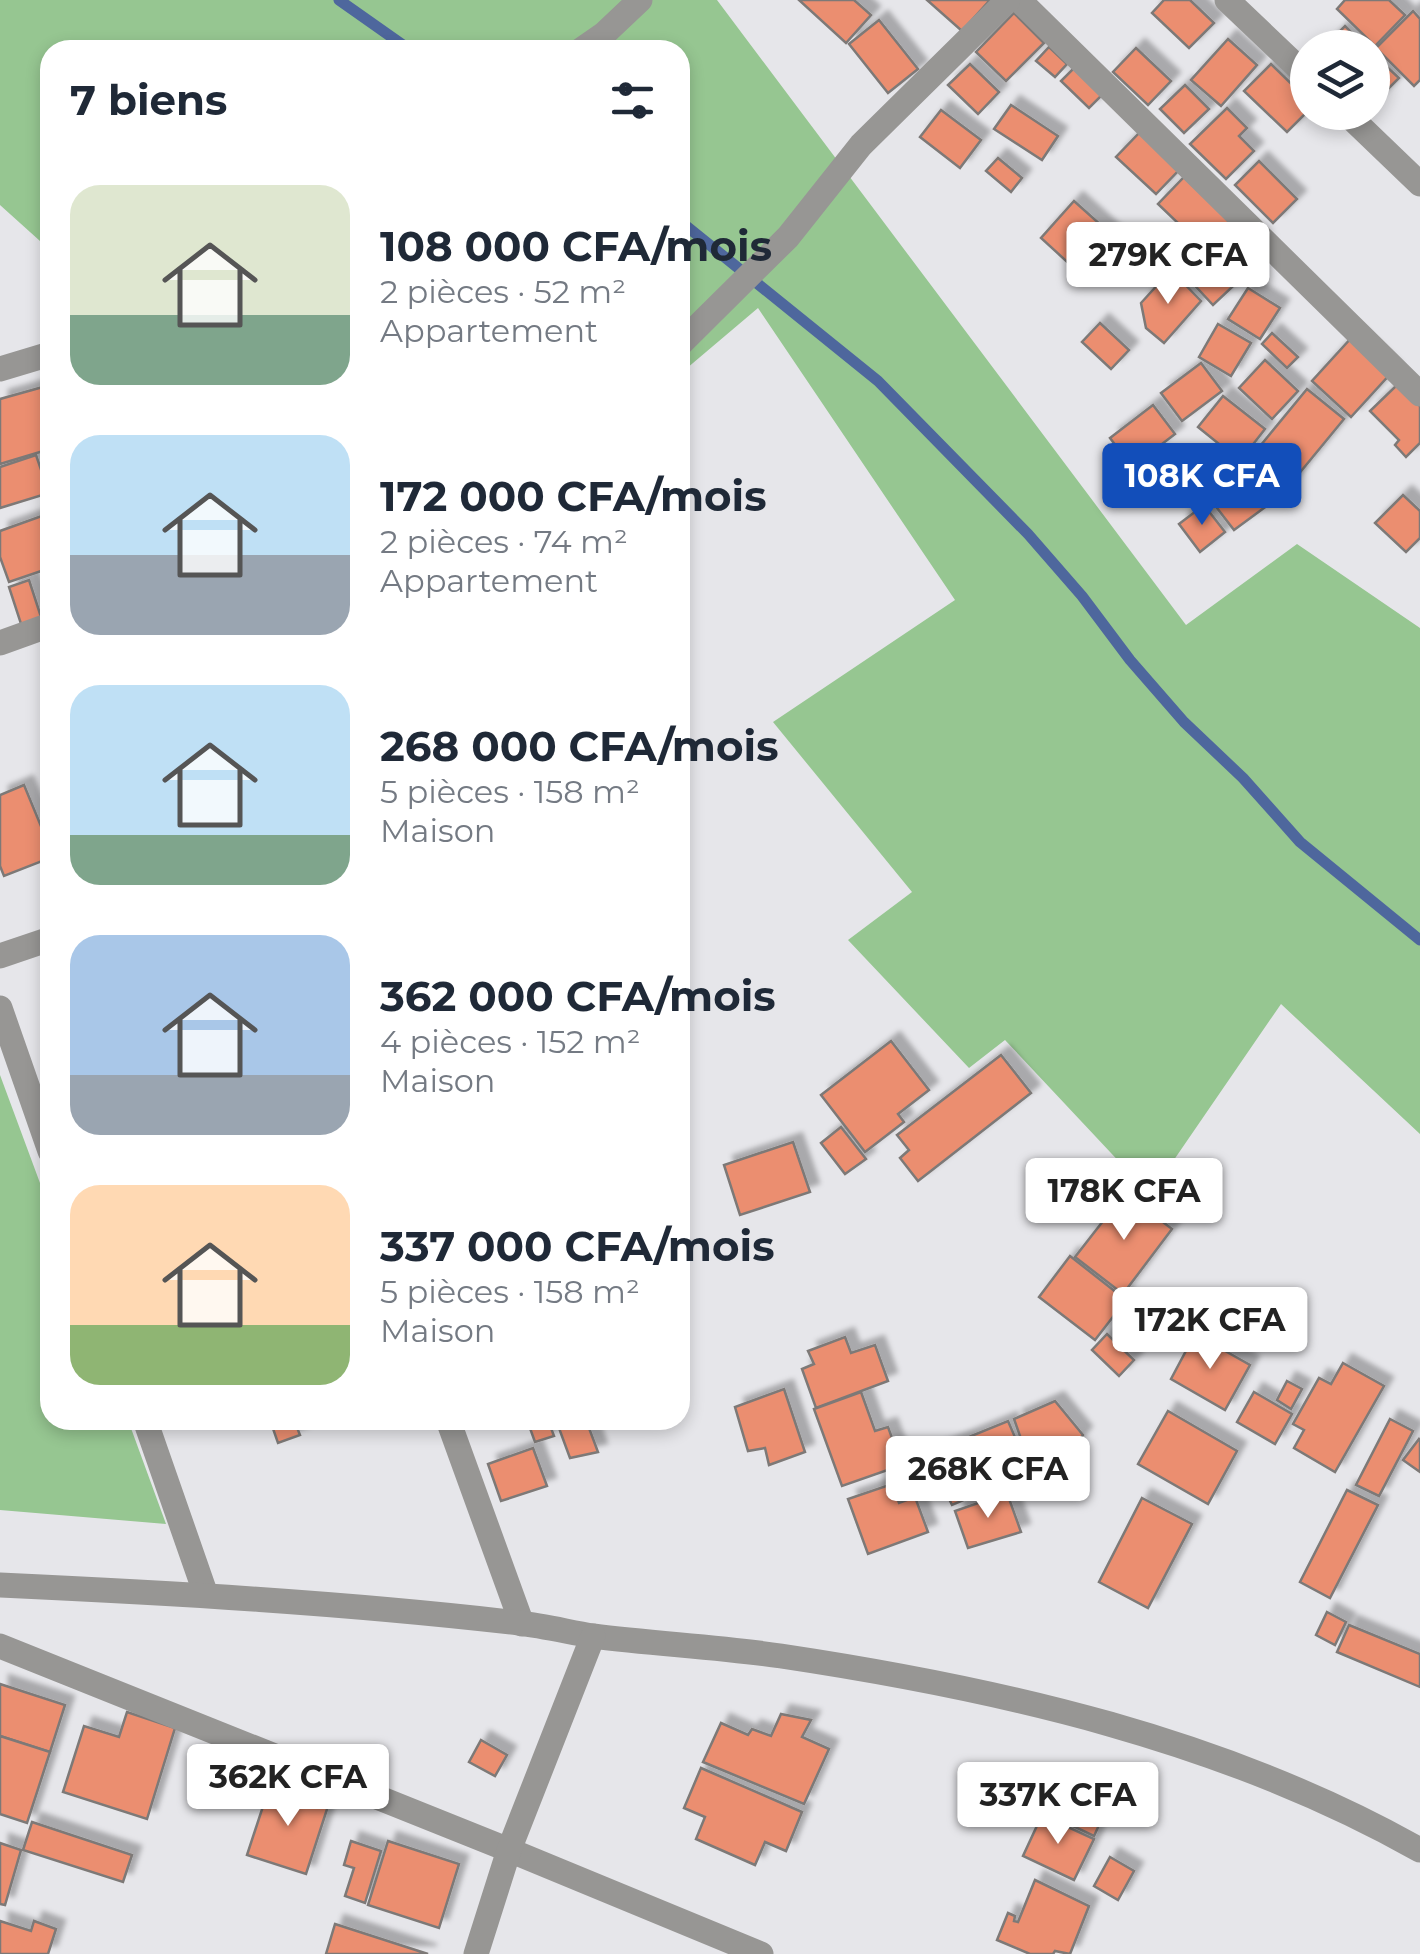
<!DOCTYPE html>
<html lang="fr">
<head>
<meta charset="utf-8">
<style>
  body { margin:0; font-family:Montserrat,sans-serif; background:#f6f6f7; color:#1f2937; height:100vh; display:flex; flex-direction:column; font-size:38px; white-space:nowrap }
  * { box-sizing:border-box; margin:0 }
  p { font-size:32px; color:#747a83 }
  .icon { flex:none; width:55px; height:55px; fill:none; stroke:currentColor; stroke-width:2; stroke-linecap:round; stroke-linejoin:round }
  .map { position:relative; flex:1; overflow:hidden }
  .sheet { position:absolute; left:40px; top:40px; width:650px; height:1390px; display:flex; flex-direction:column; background:#fff; border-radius:30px; box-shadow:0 5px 15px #0003 }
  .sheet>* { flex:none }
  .fabs { position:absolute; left:1290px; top:30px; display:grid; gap:20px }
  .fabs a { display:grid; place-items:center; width:100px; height:100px; border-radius:50%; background:#fff; box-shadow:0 5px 15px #0003; font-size:50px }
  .price { position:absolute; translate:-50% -85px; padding:0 22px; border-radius:10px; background:#fff; color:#222; font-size:32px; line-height:65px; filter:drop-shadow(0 2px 5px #0008) }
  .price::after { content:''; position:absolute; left:50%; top:60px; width:30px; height:22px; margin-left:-15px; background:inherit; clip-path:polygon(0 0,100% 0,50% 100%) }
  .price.active { background:#124eba; color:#fff }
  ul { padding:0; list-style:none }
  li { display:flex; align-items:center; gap:30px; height:250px; padding:0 30px }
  li span { display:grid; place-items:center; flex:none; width:280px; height:200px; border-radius:30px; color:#555 }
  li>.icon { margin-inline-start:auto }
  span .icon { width:120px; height:120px; fill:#fffc; stroke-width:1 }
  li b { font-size:42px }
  h2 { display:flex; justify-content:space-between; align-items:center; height:120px; padding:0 30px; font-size:42px }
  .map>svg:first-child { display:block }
  .green { fill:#96c691 }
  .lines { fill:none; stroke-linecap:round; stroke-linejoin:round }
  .stream { stroke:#4e679d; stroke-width:11 }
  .building { fill:#eb8e70; stroke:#7d7977; stroke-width:2.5; filter:url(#shadow) }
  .street { stroke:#979694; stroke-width:25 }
</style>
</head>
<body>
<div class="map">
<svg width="1420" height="1954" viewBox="0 0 1420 1954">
  <defs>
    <filter id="shadow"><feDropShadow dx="9" dy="-9" stdDeviation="2.5" flood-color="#0004"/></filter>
  </defs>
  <rect width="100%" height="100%" fill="#e6e6ea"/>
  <!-- green -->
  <g class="green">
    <polygon points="0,0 717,0 1186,625 1297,544 1420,628 1420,1134 1281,1004 1167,1170 1126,1169 1005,1040 969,1068 848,940 912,892 773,722 955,600 758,308 680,374 680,50 50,50 50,250 0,205"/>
    <polygon points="0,1075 50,1210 50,1420 128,1420 166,1524 0,1510"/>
  </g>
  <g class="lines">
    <!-- stream -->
    <g class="stream">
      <polyline points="339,0 410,50"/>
      <polyline points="680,221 878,381 1028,534 1082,596 1130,660 1184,722 1243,778 1300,842 1420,940"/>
    </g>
  </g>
  <!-- building -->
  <g class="building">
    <polygon points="799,0 854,0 871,15 846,43"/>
    <polygon points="927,0 990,0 962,31"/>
    <polygon points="1164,0 1190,0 1214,23 1189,48 1152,13"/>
    <polygon points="1345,0 1389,0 1405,15 1375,46 1337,9"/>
    <polygon points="1413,11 1420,19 1420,80 1414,86 1376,48"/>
    <polygon points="1014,13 1044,43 1006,81 976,52"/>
    <polygon points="879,20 918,69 888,93 849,44"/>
    <polygon points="1345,26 1367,48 1323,48"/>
    <polygon points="1228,39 1257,65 1221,106 1191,80"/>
    <polygon points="1049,47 1067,64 1055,77 1036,61"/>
    <polygon points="1136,48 1171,81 1148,105 1113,72"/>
    <polygon points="1372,53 1399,78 1372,105"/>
    <polygon points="970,64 999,92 978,114 948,85"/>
    <polygon points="1271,64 1308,100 1308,111 1287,132 1244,91"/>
    <polygon points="1075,67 1103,94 1089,108 1061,81"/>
    <polygon points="1185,85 1209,109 1184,133 1160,109"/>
    <polygon points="1011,105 1058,136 1042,160 994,129"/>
    <polygon points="1227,108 1247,128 1239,136 1254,151 1226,179 1190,144"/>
    <polygon points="941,110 981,140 960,168 920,137"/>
    <polygon points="1141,131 1180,169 1156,194 1116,157"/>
    <polygon points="998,158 1022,178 1011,192 986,171"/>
    <polygon points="1259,161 1297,199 1273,223 1235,185"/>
    <polygon points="1184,177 1231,222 1205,249 1158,204"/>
    <polygon points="1074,201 1121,243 1087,280 1041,238"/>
    <polygon points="1220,245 1247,273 1213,305 1186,276"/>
    <polygon points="1171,270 1201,301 1164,343 1146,328 1141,303"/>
    <polygon points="1248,288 1280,308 1260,339 1228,319"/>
    <polygon points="1100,323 1129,350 1111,369 1082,342"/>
    <polygon points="1218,324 1251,343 1231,376 1199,357"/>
    <polygon points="1272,333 1298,357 1287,368 1262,344"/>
    <polygon points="1353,336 1392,372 1351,417 1312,381"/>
    <polygon points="1265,360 1298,391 1272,419 1239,388"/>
    <polygon points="1201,363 1222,391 1182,421 1161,393"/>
    <polygon points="1398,384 1420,406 1420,443 1406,457 1395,445 1399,440 1370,411"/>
    <polygon points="50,385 50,449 0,464 0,399"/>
    <polygon points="1307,389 1344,419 1288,487 1251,457"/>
    <polygon points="1223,396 1265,429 1240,461 1198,427"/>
    <polygon points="1153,405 1175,434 1132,467 1110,438"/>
    <polygon points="36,455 49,493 0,508 0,467"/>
    <polygon points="1243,473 1268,505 1234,530 1210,499"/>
    <polygon points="1403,495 1420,511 1420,538 1406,552 1375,523"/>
    <polygon points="1204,505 1225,532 1200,552 1179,524"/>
    <polygon points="50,513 50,568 9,582 0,557 0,531"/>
    <polygon points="29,580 42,620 22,627 9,587"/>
    <polygon points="24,785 50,848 50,858 4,876 0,866 0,795"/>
    <polygon points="891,1041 929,1090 898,1114 904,1122 865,1152 821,1095"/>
    <polygon points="1001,1055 1031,1093 918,1181 900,1158 909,1150 897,1135"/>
    <polygon points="841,1127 866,1159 845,1174 821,1143"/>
    <polygon points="793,1142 810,1192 740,1215 724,1165"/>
    <polygon points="1125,1193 1172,1229 1123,1294 1075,1257"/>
    <polygon points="1070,1256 1126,1300 1095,1340 1039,1297"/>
    <polygon points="1107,1334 1134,1360 1119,1376 1092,1350"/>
    <polygon points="1195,1334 1250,1365 1225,1410 1171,1379"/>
    <polygon points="845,1337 851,1353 875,1345 888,1381 816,1408 802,1369 814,1364 808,1351"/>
    <polygon points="1343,1363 1384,1386 1335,1472 1294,1448 1304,1430 1293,1424 1319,1378 1331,1384"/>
    <polygon points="1287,1381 1302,1389 1291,1409 1277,1400"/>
    <polygon points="784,1389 805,1452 769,1465 765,1448 748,1451 735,1407"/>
    <polygon points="861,1392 875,1431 888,1427 902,1465 842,1486 814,1409"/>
    <polygon points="1254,1392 1292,1414 1275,1444 1237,1422"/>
    <polygon points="1055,1401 1083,1435 1071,1450 1064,1447 1057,1451 1060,1462 1033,1473 1014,1419"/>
    <polygon points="1168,1411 1237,1451 1208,1504 1138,1464"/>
    <polygon points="1390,1419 1413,1431 1379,1496 1356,1485"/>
    <polygon points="270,1420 294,1420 300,1435 278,1443"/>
    <polygon points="527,1420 548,1420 554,1436 535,1442"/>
    <polygon points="556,1420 586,1420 598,1452 570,1458"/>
    <polygon points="1008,1421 1030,1472 952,1505 927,1454"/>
    <polygon points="1419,1439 1420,1440 1420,1472 1403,1460"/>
    <polygon points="533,1448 547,1486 501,1501 488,1464"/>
    <polygon points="892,1484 899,1503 915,1497 928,1532 868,1554 848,1499"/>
    <polygon points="1347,1490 1378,1505 1330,1598 1300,1582"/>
    <polygon points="1007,1493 1021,1532 968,1548 955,1511"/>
    <polygon points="1142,1498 1192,1524 1148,1608 1099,1582"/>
    <polygon points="1327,1612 1346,1622 1335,1645 1316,1635"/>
    <polygon points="1349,1625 1420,1654 1420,1687 1337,1652"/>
    <polygon points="0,1684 65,1705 50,1752 0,1736"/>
    <polygon points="127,1712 175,1728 147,1819 63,1792 84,1726 119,1737"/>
    <polygon points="781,1714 811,1720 802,1737 829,1749 804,1804 703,1762 721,1723 748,1735 752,1729 771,1736"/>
    <polygon points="0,1736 50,1752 27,1823 0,1814"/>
    <polygon points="481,1740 507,1755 495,1776 469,1762"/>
    <polygon points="701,1768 802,1812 786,1851 765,1842 755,1865 696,1839 705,1817 684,1808"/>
    <polygon points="270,1785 329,1803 306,1874 247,1855"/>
    <polygon points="1052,1785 1073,1794 1070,1801 1093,1813 1090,1819 1100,1823 1094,1836 1039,1810"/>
    <polygon points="1042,1815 1094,1839 1074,1880 1023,1856"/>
    <polygon points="32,1822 132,1855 123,1882 23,1850"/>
    <polygon points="351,1841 381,1851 365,1903 345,1896 354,1868 344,1865"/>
    <polygon points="388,1841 459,1864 439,1928 368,1905"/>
    <polygon points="0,1843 21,1850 5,1905 0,1904"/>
    <polygon points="1110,1857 1134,1871 1118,1900 1094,1886"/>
    <polygon points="1035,1880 1089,1906 1070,1954 1055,1951 1053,1954 1030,1954 997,1940 1008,1913 1015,1916 1014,1921 1018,1922"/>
    <polygon points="0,1921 31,1931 34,1921 56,1929 48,1954 0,1954"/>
    <polygon points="335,1924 428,1954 326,1954"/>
  </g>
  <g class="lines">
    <!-- street -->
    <g class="street">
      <polyline points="1019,0 1420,394"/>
      <polyline points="1227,0 1308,77"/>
      <polyline points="581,50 604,34 640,0"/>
      <polyline points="1345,112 1420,184"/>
      <polyline points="680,344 788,237 861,145 1008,0"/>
      <polyline points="0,369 50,354"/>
      <polyline points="0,643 50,625"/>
      <polyline points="0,956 50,939"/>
      <polyline points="0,1008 50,1151"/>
      <polyline points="145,1420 206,1595"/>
      <polyline points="448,1420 522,1624"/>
      <path d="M0,1585c173,8 347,18 519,38 25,3 50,9 74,13 63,8 126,11 188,20 220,33 444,84 639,194"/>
      <polyline points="0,1646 509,1850 761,1954"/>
      <polyline points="476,1954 509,1850 593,1636"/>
    </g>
  </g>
</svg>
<div class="fabs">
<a><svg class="icon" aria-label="layers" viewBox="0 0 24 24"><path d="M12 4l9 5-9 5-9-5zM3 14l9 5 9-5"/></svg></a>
</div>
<b class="price" style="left:1168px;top:307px">279K CFA</b>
<b class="price active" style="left:1202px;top:528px">108K CFA</b>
<b class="price" style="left:1124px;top:1243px">178K CFA</b>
<b class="price" style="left:1210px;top:1372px">172K CFA</b>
<b class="price" style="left:988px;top:1521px">268K CFA</b>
<b class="price" style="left:288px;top:1829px">362K CFA</b>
<b class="price" style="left:1058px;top:1847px">337K CFA</b>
<section class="sheet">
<h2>7 biens<svg class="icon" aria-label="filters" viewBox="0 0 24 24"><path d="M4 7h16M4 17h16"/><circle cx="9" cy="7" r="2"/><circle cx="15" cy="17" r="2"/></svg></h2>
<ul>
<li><span style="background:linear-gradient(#dfe7d0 65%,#7fa58c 0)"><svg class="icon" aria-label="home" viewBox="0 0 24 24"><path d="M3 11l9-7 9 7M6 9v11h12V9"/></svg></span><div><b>108 000 CFA/mois</b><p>2 pièces · 52 m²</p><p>Appartement</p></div></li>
<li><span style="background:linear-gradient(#bfe0f5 60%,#9aa5b1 0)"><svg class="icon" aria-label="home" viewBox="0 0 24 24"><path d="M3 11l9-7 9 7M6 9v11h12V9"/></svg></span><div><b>172 000 CFA/mois</b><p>2 pièces · 74 m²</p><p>Appartement</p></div></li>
<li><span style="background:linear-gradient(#bfe0f5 75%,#7fa58c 0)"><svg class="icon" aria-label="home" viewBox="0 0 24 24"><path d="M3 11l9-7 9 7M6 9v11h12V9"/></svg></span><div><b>268 000 CFA/mois</b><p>5 pièces · 158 m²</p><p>Maison</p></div></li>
<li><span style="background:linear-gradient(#a9c7e8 70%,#9aa5b1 0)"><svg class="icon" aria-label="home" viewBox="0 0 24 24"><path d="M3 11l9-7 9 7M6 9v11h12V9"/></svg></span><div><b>362 000 CFA/mois</b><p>4 pièces · 152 m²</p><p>Maison</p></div></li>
<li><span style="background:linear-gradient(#ffd9b3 70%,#8fb573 0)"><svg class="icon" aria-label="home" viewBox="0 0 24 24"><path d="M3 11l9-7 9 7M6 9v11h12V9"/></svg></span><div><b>337 000 CFA/mois</b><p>5 pièces · 158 m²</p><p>Maison</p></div></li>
</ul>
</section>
</div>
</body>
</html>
